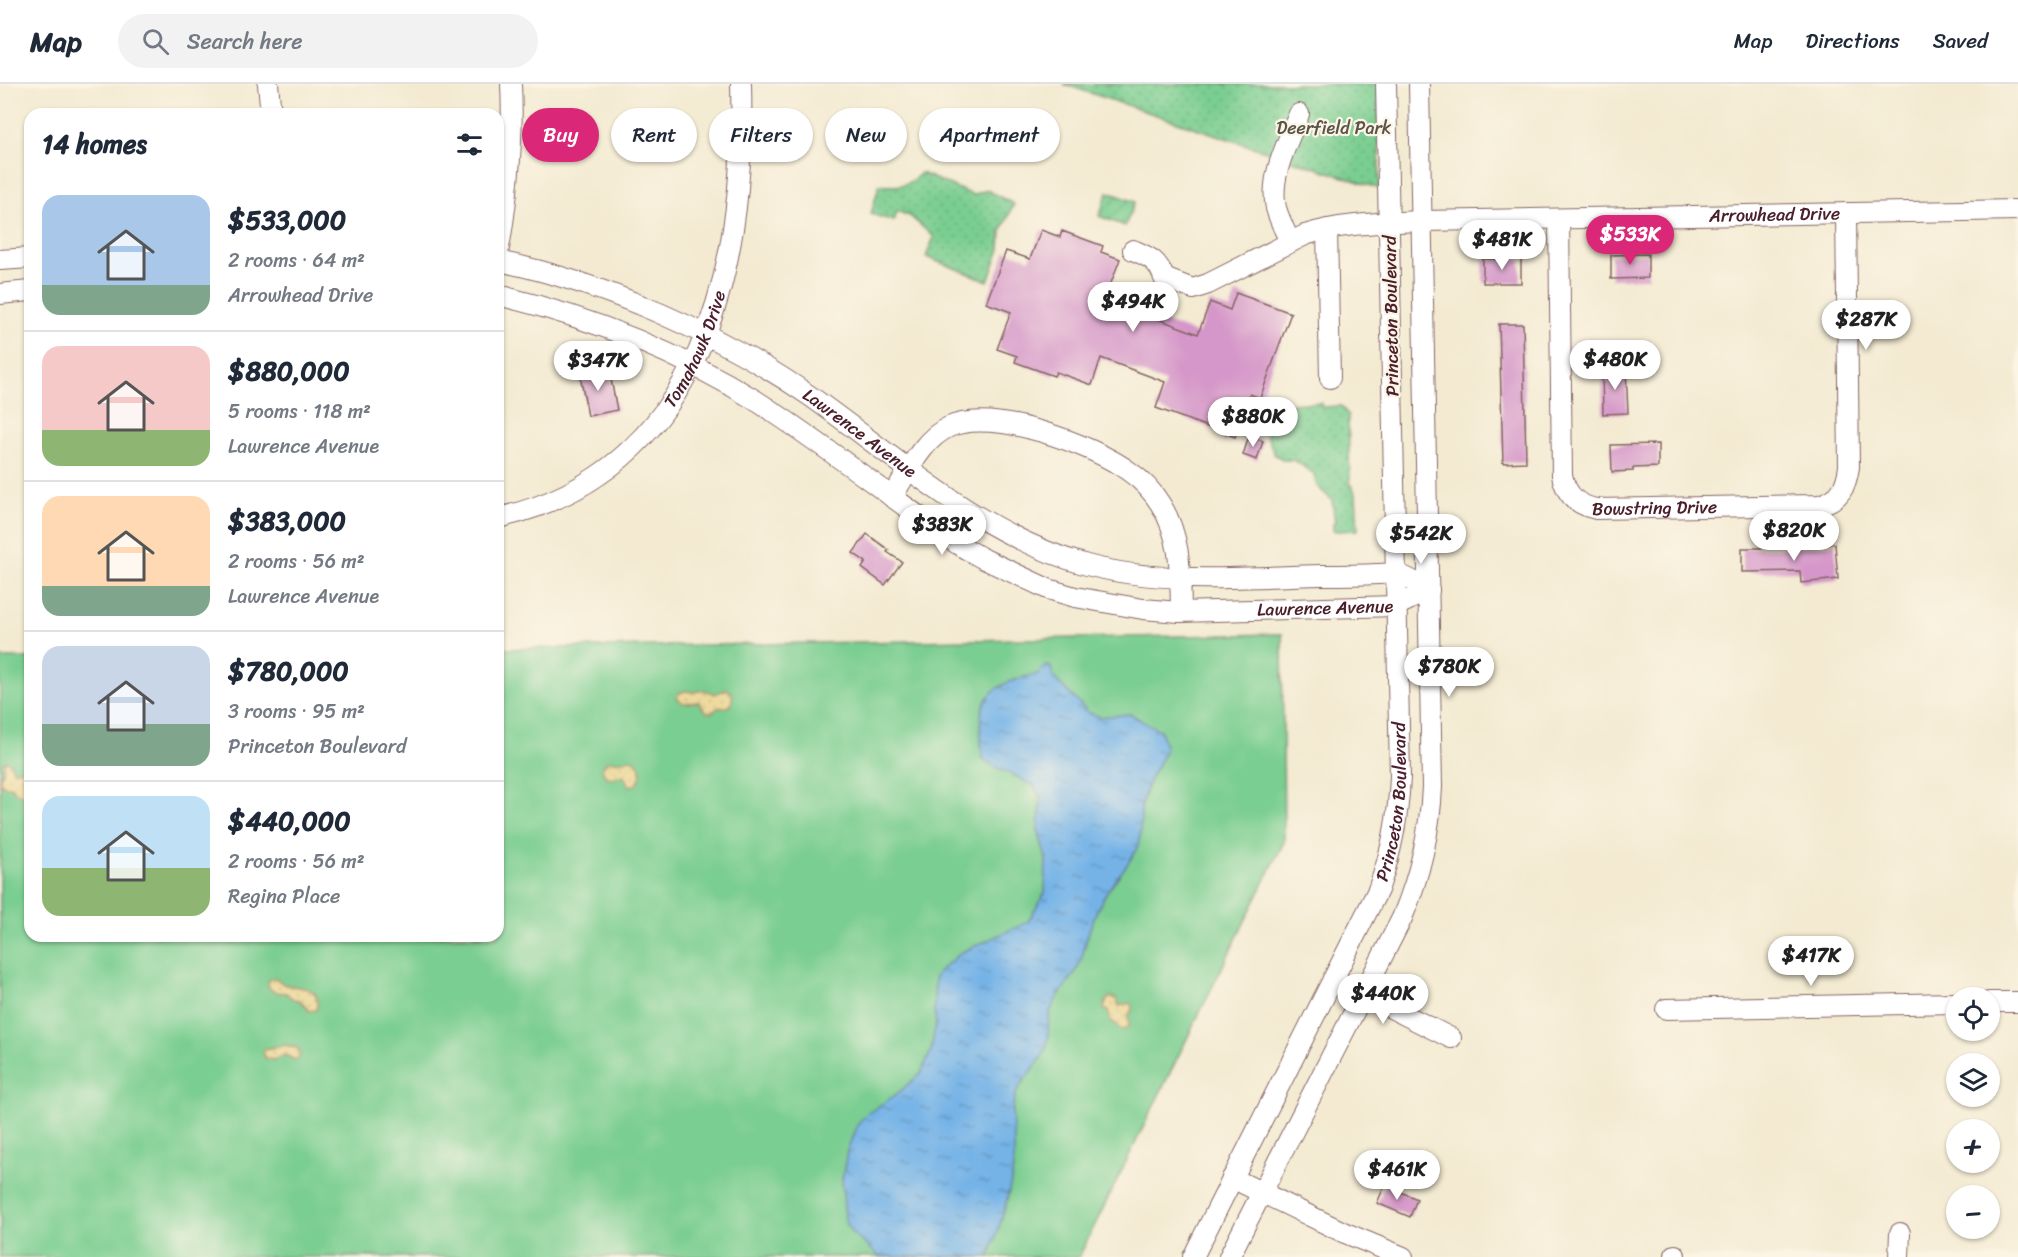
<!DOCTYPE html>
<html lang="en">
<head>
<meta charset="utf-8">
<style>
  body { margin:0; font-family:Sriracha,sans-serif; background:#f2f2f3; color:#1f2937; height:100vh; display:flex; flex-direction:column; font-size:22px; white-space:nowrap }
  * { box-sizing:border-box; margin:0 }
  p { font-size:20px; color:#747a83 }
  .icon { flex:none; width:33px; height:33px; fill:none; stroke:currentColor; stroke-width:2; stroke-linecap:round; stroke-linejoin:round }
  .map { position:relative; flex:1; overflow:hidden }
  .side { position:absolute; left:24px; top:24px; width:480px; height:834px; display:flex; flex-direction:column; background:#fff; border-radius:18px; box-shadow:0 2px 4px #0004 }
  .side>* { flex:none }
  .hud { position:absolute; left:522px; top:24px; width:570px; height:54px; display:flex; gap:12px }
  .controls { position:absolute; left:1946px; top:903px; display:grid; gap:12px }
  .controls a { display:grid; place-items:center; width:54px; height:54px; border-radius:50%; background:#fff; box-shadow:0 2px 4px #0004; font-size:30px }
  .price { position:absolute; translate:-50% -51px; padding:0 14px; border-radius:21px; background:#fff; color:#222; font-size:20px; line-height:39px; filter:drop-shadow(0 2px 3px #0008) }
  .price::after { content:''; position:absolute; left:50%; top:36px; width:18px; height:14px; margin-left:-9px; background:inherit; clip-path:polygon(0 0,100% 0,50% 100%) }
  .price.on { background:#db2777; color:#fff }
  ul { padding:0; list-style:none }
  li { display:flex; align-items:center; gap:18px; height:150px; padding:0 18px }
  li+li { border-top:2px solid #e0e1e3 }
  li span { display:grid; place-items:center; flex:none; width:168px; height:120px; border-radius:18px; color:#555 }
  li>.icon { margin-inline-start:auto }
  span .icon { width:72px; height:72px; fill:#fffc; stroke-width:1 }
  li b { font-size:26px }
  h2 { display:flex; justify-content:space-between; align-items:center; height:72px; padding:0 18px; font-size:26px }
  .tag { padding:0 21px; border-radius:27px; background:#fff; box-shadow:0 2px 4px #0004; font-size:21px; line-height:54px }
  .tag.on { background:#db2777; color:#fff }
  header { display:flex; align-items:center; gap:36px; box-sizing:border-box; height:84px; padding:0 30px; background:#fff; border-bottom:2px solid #e0e1e3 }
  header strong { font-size:28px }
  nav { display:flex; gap:33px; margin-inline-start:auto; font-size:21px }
  .search { width:420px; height:54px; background:#f2f2f3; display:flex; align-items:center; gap:15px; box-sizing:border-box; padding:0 21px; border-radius:33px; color:#747a83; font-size:22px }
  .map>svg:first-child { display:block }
  .grass { fill:#7ace91; stroke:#62765e; stroke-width:1.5 }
  .sand { fill:url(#sand-dots); stroke:#9c7c64; stroke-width:1.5 }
  .park { fill:url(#park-dots); stroke:#62765e; stroke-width:1.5 }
  .garden { fill:url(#garden-furrows); stroke:#62765e; stroke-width:1.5 }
  .water { fill:url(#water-ripples); stroke:#5f6989; stroke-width:1.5 }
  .building { fill:#d597c9 }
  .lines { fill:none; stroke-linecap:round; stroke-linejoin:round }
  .minor-casing { stroke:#856665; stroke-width:22 }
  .minor { stroke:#fff; stroke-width:20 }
  .labels { text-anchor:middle; stroke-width:4.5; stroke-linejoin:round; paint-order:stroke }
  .park-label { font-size:18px; fill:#58544a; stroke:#fcf5e5 }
  .street-label { font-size:18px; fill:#4a1f2b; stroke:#fcf5e5 }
</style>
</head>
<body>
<header>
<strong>Map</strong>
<div class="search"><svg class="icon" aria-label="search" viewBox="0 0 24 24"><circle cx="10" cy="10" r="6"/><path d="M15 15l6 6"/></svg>Search here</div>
<nav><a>Map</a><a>Directions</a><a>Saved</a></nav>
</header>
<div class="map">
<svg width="2018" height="1173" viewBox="0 0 2018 1173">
  <defs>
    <pattern id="sand-dots" width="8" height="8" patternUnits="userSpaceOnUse" patternTransform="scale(1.5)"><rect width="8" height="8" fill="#eeda9e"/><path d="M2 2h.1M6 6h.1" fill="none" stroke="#cebb88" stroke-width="1.8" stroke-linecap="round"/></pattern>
    <pattern id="park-dots" width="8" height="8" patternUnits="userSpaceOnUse" patternTransform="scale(1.5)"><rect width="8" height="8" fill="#7ace91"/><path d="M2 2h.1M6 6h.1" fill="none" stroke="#6bb07d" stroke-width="1.8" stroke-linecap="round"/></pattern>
    <pattern id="garden-furrows" width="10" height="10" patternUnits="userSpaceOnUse" patternTransform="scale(1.5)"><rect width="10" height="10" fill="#7ace91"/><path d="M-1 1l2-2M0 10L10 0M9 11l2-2" fill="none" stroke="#6bb07d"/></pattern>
    <pattern id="water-ripples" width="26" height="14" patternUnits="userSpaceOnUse" patternTransform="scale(1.5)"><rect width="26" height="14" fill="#74b3e7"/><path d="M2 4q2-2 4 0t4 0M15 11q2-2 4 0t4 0" fill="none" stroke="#6191bb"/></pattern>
  </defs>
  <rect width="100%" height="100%" fill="#fcf5e5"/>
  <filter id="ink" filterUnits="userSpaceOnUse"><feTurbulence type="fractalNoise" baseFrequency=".0167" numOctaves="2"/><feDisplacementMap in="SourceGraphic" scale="12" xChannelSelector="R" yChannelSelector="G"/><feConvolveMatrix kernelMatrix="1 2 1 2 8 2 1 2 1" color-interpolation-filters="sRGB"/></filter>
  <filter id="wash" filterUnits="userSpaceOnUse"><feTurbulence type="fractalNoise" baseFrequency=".008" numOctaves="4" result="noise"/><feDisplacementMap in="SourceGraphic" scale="24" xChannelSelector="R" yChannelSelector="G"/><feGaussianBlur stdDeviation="1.35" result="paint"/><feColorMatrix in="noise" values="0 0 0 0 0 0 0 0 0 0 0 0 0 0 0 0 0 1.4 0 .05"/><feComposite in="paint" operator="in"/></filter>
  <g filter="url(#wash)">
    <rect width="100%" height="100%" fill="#f3ead1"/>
    <!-- grass -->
    <polygon class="grass" points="1282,550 1284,758 1079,1173 0,1173 0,574 30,574 30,852 498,852 498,565"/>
    <!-- sand -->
    <g class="sand">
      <polygon points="727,605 732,609 732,620 728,623 718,624 711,629 705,627 699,618 683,619 677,614 679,609 684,607 694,608 705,606 715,610"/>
      <path d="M629,675l6,1c7,8 8,17 0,25l-6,1 -6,-11 -12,4 -7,-4 -2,-7 4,-6c8,-3 14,2 23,-3z"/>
      <polygon points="7,677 11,680 13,686 22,685 26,688 24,697 29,704 26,710 20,711 10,702 4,702 0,700 0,693 3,689 4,678"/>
      <path d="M271,894h5c1,1 6,5 8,6 11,5 40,-1 32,26l-7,1 -9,-11 -7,-1 -7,-6 -11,-1 -6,-4 -1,-6z"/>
      <polygon points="1111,913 1117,915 1119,922 1129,919 1132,922 1132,926 1128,932 1129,942 1124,946 1119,945 1116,940 1110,936 1109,929 1104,924 1107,915"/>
      <polygon points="285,961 297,964 300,968 299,973 295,976 285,971 273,976 265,974 263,969 265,965"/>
    </g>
    <!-- park -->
    <g class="park">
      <polygon points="1063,0 1378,0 1380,105"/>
      <path d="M921,89l52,22 14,-5 27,14 -13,28 -1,17 -12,32 -62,-24 8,-20 -24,-21 -13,-5 -3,10 -23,-7 8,-29c17,2 29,2 42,-12z"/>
      <polygon points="1321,319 1321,323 1341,322 1348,331 1350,398 1356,411 1358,446 1336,447 1333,446 1333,440 1335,438 1332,416 1317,402 1314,391 1299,379 1293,376 1284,376 1274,370 1265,346 1254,331 1260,320"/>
    </g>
    <!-- garden -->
    <polygon class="garden" points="1108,108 1135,118 1125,142 1099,132"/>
    <!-- water -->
    <path class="water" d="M1045,582l6,1 2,10 36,36 12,4 29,-3 31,17 5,19c-10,18 -20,33 -24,53 -3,15 1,31 -5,45 -8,18 -24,32 -33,49 -11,18 -17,39 -22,60 -5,18 -19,30 -28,46 -9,16 -3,33 -9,48 -7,17 -25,28 -30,46 -6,20 1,43 -1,63 -3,33 -14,66 -25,97h-109l-29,-25 -6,-13 -3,-39 5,-29 9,-24 8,-11 34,-23 23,-20 10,-22 5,-30 -2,-10 1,-34 4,-6 23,-19 66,-30 17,-29 1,-34 -8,-30 3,-30 -8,-15 -3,1c-14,-12 -33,-14 -47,-26 -7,-55 -4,-73 55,-85z"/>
    <g id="blocks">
      <!-- building -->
      <g class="building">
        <polygon points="1041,146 1060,153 1062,147 1103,162 1101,168 1120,175 1105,215 1198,250 1210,218 1230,226 1236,209 1291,229 1260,314 1250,310 1235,353 1156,324 1165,298 1101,274 1092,301 1056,288 1054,292 1015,278 1017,272 997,265 1011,228 986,219 1006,167 1030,175"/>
        <polygon points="1648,170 1648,194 1611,195 1611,171"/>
        <rect x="1483" y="175" width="38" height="24"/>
        <polygon points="1499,240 1523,240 1526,378 1503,379"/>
        <polygon points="1626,284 1628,329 1603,330 1602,285"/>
        <polygon points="609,285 617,326 588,332 580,291"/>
        <polygon points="1249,352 1263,357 1257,376 1243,371"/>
        <polygon points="1658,360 1658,383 1633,384 1633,387 1612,388 1611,361"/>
        <polygon points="867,450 889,466 887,468 902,478 885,501 862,484 866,478 853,469"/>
        <polygon points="1835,460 1838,495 1801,499 1800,487 1742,488 1742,464 1790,464"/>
        <polygon points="1385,1101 1417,1115 1410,1133 1377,1119"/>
      </g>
    </g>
  </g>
  <g filter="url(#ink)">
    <use href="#blocks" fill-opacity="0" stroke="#856665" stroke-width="1.5"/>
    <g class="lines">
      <defs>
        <g id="minor">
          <polyline points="268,0 271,30"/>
          <path id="s1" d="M1559,135l3,256c4,20 15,30 34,34l223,-4c21,-5 27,-18 30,-38l-3,-254"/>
          <polyline points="1327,145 1330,294"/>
          <path d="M1290,158c-5,-11 -11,-23 -14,-34 -7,-32 12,-66 23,-94"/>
          <path id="s2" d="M1133,166c16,7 25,10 31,28l29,11 15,-5 97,-49c36,-12 79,-12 117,-14l596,-11"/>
          <path d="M498,170c10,-57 16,-112 13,-170"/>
          <polyline points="0,176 30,174"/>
          <path id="s3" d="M498,177c105,21 224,74 312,135 88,62 170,140 277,169 75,20 156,12 233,10 19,0 38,0 57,-1 6,0 14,-1 20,0 11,3 22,11 32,16"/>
          <polyline points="0,210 30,207"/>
          <path id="s4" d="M498,211c90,22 178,56 257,105 69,44 134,96 201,143l26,15 66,31 27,8 68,12 36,3 217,-6 33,-16"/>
          <path d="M892,413c15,-23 30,-58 57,-70 43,-20 145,18 181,45 13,9 23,20 31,33 21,34 19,69 20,107"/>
          <path id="s5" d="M498,434c205,-47 248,-252 243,-434"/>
          <polyline points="1333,895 1451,954"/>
          <polyline points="1989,918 2018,918"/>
          <polyline points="1666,925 1956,919"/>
          <polyline points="1232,1094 1343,1148 1403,1173"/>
          <path id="s6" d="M1193,1173l185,-367c14,-39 20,-71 22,-113l-14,-693"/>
          <path d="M1229,1173l173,-339c18,-43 28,-85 30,-131l-13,-703"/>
          <polyline points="1675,1173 1675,1171"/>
          <polyline points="1899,1173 1900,1149"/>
        </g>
      </defs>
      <!-- minor casing -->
      <use href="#minor" class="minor-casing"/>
      <!-- minor -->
      <use href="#minor" class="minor"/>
    </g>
  </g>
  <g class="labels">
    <!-- park labels -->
    <g class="park-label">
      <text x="1334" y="50">Deerfield Park</text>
    </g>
    <!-- street labels -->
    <g class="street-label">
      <text dy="6" stroke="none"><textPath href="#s2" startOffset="670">Arrowhead Drive</textPath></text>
      <text transform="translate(1391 232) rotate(-91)" y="6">Princeton Boulevard</text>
      <text dy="6" stroke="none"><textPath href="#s5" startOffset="272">Tomahawk Drive</textPath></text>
      <text dy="6" stroke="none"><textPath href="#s3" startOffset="404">Lawrence Avenue</textPath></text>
      <text dy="6" stroke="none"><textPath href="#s1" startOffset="366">Bowstring Drive</textPath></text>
      <text dy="6" stroke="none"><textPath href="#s4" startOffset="908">Lawrence Avenue</textPath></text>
      <text dy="6" stroke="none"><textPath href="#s6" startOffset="501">Princeton Boulevard</textPath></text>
    </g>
  </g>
</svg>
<div class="controls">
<a><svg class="icon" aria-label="locate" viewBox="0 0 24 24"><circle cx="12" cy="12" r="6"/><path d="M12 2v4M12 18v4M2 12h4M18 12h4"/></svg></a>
<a><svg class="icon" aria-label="layers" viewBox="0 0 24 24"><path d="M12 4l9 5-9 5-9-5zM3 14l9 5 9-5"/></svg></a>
<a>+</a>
<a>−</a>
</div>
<b class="price on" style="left:1630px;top:182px">$533K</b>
<b class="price" style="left:1502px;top:187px">$481K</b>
<b class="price" style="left:1133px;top:249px">$494K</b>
<b class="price" style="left:1866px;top:267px">$287K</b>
<b class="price" style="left:1615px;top:307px">$480K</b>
<b class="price" style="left:598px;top:308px">$347K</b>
<b class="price" style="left:1253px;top:364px">$880K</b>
<b class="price" style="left:942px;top:472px">$383K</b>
<b class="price" style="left:1794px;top:478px">$820K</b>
<b class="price" style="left:1421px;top:481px">$542K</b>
<b class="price" style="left:1449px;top:614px">$780K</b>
<b class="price" style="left:1811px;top:903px">$417K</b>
<b class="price" style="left:1383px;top:941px">$440K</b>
<b class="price" style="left:1397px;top:1117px">$461K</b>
<div class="hud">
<a class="tag on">Buy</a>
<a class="tag">Rent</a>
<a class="tag">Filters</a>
<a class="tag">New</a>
<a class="tag">Apartment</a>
</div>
<section class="side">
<h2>14 homes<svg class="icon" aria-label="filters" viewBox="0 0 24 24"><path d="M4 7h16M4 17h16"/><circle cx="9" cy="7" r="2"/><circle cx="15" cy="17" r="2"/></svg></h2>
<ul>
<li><span style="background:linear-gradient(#a9c7e8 75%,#7fa58c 0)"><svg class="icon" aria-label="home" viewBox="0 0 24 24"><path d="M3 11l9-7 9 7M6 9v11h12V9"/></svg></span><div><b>$533,000</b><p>2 rooms · 64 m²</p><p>Arrowhead Drive</p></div></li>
<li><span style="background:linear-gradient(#f6c9c9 70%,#8fb573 0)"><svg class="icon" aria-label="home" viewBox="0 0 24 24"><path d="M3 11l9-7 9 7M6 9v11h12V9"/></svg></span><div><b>$880,000</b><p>5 rooms · 118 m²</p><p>Lawrence Avenue</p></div></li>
<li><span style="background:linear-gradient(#ffd9b3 75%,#7fa58c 0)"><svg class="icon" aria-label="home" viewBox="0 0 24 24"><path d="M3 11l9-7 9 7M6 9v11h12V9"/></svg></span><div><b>$383,000</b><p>2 rooms · 56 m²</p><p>Lawrence Avenue</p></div></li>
<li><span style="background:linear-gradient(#c9d6e8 65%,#7fa58c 0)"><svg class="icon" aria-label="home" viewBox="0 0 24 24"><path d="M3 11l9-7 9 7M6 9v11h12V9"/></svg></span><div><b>$780,000</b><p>3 rooms · 95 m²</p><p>Princeton Boulevard</p></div></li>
<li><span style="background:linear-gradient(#bfe0f5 60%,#8fb573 0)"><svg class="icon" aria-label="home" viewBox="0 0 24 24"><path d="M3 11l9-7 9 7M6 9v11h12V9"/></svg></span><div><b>$440,000</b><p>2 rooms · 56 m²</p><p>Regina Place</p></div></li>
</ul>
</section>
</div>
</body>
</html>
